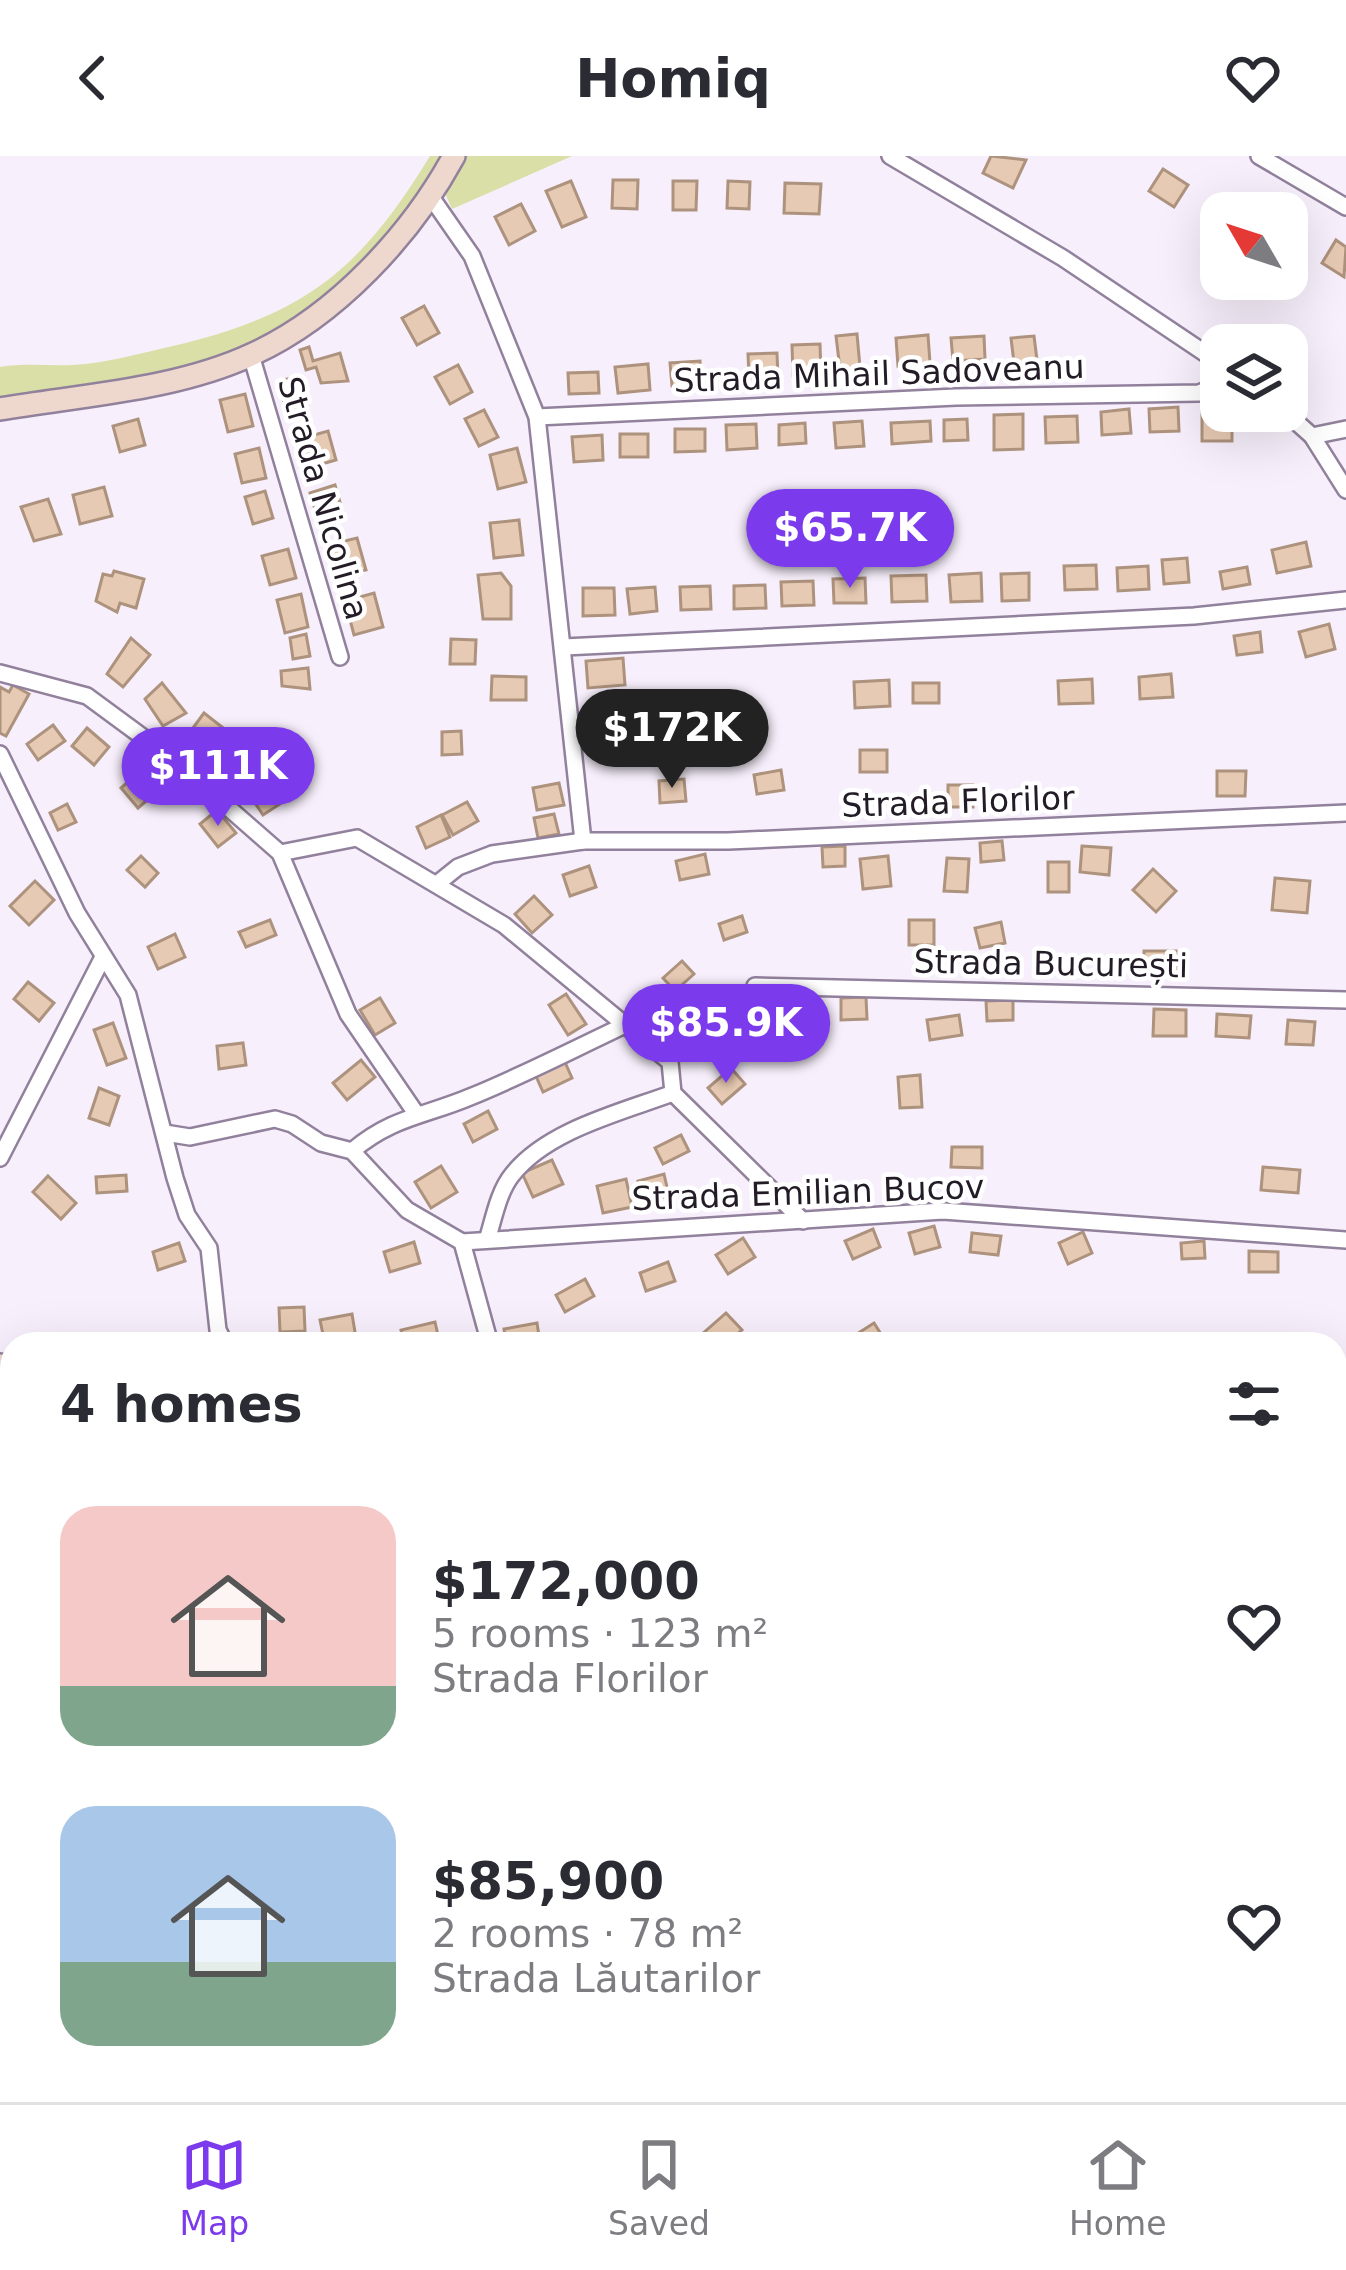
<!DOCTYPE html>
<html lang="en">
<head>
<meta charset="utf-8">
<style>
  body { margin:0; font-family:"DejaVu Sans",sans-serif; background:#f2f2f3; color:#2b2b33; height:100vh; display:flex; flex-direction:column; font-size:45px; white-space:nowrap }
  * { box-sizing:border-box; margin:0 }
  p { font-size:39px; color:#7c7c81 }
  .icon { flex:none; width:66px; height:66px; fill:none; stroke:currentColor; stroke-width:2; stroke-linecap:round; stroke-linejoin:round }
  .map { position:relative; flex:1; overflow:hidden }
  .drawer { position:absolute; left:0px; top:1176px; width:1347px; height:771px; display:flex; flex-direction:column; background:#fff; border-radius:36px 36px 0 0; box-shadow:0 12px 48px #0002 }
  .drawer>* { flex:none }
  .needle { width:78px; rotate:309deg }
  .tools { position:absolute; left:1200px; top:36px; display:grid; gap:24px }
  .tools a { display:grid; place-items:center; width:108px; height:108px; border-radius:24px; background:#fff; box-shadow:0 12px 48px #0002; font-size:60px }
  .price { position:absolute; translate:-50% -102px; padding:0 27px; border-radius:42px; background:#7c3aed; color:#fff; font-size:39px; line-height:78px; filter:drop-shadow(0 3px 6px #0008) }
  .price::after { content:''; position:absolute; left:50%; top:72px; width:36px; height:27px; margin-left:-18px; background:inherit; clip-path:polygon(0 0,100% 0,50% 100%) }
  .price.on { background:#222; color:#fff }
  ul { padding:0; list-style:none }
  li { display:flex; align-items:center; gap:36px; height:300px; padding:0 60px }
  li span { display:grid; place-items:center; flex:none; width:336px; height:240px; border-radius:36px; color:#555 }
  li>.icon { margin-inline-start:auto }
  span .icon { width:144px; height:144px; fill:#fffc; stroke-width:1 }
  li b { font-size:51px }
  h2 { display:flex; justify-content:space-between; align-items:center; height:144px; padding:0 60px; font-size:51px }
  header { display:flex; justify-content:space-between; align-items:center; height:156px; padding:0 60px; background:#fff; font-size:54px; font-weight:600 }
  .menu { display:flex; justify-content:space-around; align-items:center; height:168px; border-top:3px solid #e1e1e2; background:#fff; font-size:33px; color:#7c7c81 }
  .menu a { display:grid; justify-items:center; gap:6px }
  .menu .on { color:#7c3aed }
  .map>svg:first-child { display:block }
  .commercial { fill:#fce1df }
  .green { fill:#d9dfa7 }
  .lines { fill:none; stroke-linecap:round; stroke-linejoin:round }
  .stream { stroke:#8494bc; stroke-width:4.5 }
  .building { fill:#e7cab3; stroke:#ad927d; stroke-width:3 }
  .street-casing { stroke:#92819c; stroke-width:20 }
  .secondary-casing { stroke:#92819c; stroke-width:26 }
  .street { stroke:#fff; stroke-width:15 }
  .secondary { stroke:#eed8ce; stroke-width:21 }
  .labels { text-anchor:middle; stroke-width:9; stroke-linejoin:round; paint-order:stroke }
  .street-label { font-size:33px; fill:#231c26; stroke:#fff }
</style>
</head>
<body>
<header><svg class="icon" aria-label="back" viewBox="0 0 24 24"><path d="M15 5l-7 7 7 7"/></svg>Homiq<svg class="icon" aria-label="heart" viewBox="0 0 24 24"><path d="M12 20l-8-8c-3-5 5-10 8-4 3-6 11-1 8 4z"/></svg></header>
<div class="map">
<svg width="1346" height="1946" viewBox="0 0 1346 1946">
  <rect width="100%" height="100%" fill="#f7effb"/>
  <!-- commercial -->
  <polygon class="commercial" points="0,1430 12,1430 7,1580 0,1582"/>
  <!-- green -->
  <g class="green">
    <path d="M430,0h13c-38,71 -106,148 -180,183 -79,37 -178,44 -263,59v-31c25,-4 48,-1 73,-2 34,-2 68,-12 100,-19 131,-31 187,-75 257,-190z"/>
    <polygon points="465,0 572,0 452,53 444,35"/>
    <polygon points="1346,1699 1346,1946 1111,1946 1112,1935 1335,1935 1335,1700"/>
  </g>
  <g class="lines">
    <!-- stream -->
    <g class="stream">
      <polyline points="0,1769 12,1765"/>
      <polyline points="1335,1794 1346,1795"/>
      <polyline points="1335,1821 1346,1812"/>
      <polyline points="1227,1946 1229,1935"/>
      <polyline points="1260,1946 1264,1935"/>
    </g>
  </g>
  <!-- building -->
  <g class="building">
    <polygon points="991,0 1026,4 1013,32 983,17"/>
    <polygon points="1163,13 1188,29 1174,51 1149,35"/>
    <polygon points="613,24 638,24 637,53 612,52"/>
    <polygon points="571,25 586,61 562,71 546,35"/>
    <polygon points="673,25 697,25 696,54 673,54"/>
    <polygon points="728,25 750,26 749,53 727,52"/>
    <polygon points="785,27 821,28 819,58 784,57"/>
    <polygon points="521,48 535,75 509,89 495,61"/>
    <polygon points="1336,84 1346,91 1344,121 1322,107"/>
    <polygon points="424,150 439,177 417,189 402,162"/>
    <polygon points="857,178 860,211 840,213 836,180"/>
    <polygon points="928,179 930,207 898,210 896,182"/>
    <polygon points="984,180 985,203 953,205 951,182"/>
    <polygon points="1034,180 1037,204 1014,207 1011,182"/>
    <polygon points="820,188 821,218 793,220 792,189"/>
    <polygon points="309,191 313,205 340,197 348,225 321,227 316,211 306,214 300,194"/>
    <polygon points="777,197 778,221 749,222 748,198"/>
    <polygon points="700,205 701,228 672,230 670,207"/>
    <polygon points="648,208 650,234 618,237 615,211"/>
    <polygon points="458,209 472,236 450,248 435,221"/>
    <polygon points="598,216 599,237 569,238 568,217"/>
    <polygon points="300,220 307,248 286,253 278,225"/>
    <polygon points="245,238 253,270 228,276 220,244"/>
    <polygon points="1178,251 1179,275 1150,276 1149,253"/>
    <polygon points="1129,253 1131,277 1102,279 1101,256"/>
    <polygon points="484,254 498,281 479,290 465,263"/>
    <rect x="1202" y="255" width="30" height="30"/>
    <polygon points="1023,258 1023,293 994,294 994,259"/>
    <polygon points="1077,260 1078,286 1046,287 1045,261"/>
    <polygon points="138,263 145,289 120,296 113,270"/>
    <polygon points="967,263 968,284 944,285 944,264"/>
    <polygon points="862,265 864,290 836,292 834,267"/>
    <polygon points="930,265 931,285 892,288 891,267"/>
    <polygon points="805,267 806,287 779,289 779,269"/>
    <polygon points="756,268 757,292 727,294 726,269"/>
    <polygon points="675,273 705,273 705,295 675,296"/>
    <polygon points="328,275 336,304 305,313 296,284"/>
    <rect x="620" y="278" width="28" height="23"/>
    <polygon points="602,279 603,304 574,306 572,281"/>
    <polygon points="259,292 266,322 242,327 235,298"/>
    <polygon points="517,292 526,326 498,333 490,299"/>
    <polygon points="335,329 344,360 319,367 310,337"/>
    <polygon points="104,331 112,360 80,368 73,339"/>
    <polygon points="265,335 273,362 253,368 245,341"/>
    <polygon points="48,343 61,378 34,385 21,351"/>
    <polygon points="519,364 523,399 494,402 490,367"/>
    <polygon points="357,382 366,414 336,421 328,389"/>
    <polygon points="1306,386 1311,410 1277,417 1272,394"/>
    <polygon points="288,393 296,422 270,429 262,400"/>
    <polygon points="1187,402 1189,426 1164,428 1162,404"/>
    <polygon points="1096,409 1097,433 1065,434 1064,410"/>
    <polygon points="1148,410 1149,433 1118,435 1117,412"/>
    <polygon points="1247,411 1250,428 1223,433 1220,416"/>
    <polygon points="114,415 144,423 136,452 120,447 117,456 96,445 103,418 112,420"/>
    <polygon points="501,417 511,430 511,463 483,463 478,419"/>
    <polygon points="981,417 982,445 951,446 949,419"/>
    <polygon points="1029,417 1029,444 1002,445 1001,418"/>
    <polygon points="926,419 927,445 892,446 891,420"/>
    <polygon points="865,422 866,447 834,447 833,423"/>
    <polygon points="813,425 814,449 782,450 781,426"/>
    <polygon points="765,429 766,452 734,453 734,430"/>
    <polygon points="710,430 711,453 681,454 680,431"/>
    <polygon points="655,431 657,455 630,458 627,433"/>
    <polygon points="583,432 614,432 615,459 583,460"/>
    <polygon points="374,437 383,471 354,479 345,445"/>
    <polygon points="301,438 308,471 285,477 277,444"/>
    <polygon points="1329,468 1335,493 1306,501 1299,476"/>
    <polygon points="1260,476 1262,496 1237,499 1234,480"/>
    <polygon points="306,478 310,500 293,503 290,482"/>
    <polygon points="131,482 150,499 123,531 107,518"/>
    <polygon points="451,483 476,484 475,508 450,508"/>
    <polygon points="623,502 625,529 588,532 586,505"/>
    <polygon points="308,512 310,533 282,530 281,515"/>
    <polygon points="1171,518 1173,541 1140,543 1139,521"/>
    <polygon points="492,520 526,521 526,544 491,544"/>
    <polygon points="1092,523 1093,547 1059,548 1058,525"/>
    <polygon points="889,524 890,550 855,552 854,526"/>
    <polygon points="162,527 186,557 163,570 145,543"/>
    <rect x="913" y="527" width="26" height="20"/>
    <polygon points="13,529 29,538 6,580 0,577 0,531 9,536"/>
    <polygon points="204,557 222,571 204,594 187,580"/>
    <polygon points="53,569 65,585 38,604 27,588"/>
    <polygon points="87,572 109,591 94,609 72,590"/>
    <polygon points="461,575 462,598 442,599 442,576"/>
    <rect x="860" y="594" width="27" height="22"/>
    <polygon points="781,614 784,634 757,638 754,619"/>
    <polygon points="1217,615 1246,615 1245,640 1217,640"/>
    <polygon points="136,619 153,639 138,652 121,632"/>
    <polygon points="684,623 686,645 660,647 659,625"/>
    <polygon points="286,624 295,638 263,659 253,644"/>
    <polygon points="559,627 564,649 537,654 533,632"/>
    <rect x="948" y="629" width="25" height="22"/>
    <polygon points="467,646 478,665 453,679 442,659"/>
    <polygon points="67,648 76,666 58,674 50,657"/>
    <polygon points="217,654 236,677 218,691 200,668"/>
    <polygon points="554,658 559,678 538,682 534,662"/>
    <polygon points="441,659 450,681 426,692 417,671"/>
    <polygon points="1002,685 1004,704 981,706 980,687"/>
    <polygon points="845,690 845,710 823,711 822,691"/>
    <polygon points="1082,690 1111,692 1109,719 1080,716"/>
    <polygon points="705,698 709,718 680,724 676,705"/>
    <polygon points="141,700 158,717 145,731 127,714"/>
    <polygon points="888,700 891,730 863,733 860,703"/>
    <polygon points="947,702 969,703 967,736 944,735"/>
    <rect x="1048" y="706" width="21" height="30"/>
    <polygon points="589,710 596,731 570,740 563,719"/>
    <polygon points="1153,713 1176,735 1156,756 1133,734"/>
    <polygon points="1275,722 1310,725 1307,757 1272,754"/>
    <polygon points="35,725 54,744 29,769 10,750"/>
    <polygon points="534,740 552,759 532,777 515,758"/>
    <polygon points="742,760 747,776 724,784 719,768"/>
    <polygon points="270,764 276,779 246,791 239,776"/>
    <rect x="909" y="764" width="25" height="25"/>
    <polygon points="1001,766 1005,787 980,792 975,772"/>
    <polygon points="175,778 185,801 158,813 148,791"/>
    <rect x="1144" y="795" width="32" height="22"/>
    <polygon points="682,805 694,818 675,835 663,822"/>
    <polygon points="28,826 54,847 39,865 14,843"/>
    <polygon points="566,838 586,868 568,879 549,849"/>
    <polygon points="767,839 775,850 746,868 739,857"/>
    <polygon points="866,841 867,863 841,864 841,842"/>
    <polygon points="380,842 395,867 375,879 360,854"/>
    <polygon points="1013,844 1013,864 987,865 986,845"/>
    <polygon points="1154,853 1186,854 1186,880 1153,880"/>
    <polygon points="1217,858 1251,860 1249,882 1216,880"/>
    <polygon points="959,859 962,879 930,884 927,864"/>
    <polygon points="1288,864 1315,866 1313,889 1286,888"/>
    <polygon points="113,867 126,902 107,909 94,874"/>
    <polygon points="243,887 246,909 219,913 217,890"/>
    <polygon points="361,904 375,921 347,944 333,927"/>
    <polygon points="564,904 572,922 543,936 535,918"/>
    <polygon points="731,912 745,928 722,948 708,932"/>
    <polygon points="920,919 922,951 900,952 898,921"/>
    <polygon points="99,932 119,940 109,969 89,962"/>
    <polygon points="488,955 497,973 473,986 464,968"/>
    <polygon points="681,979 689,995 663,1008 655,992"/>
    <polygon points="952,991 982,991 982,1012 951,1011"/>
    <polygon points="552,1004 563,1028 533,1041 522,1017"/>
    <polygon points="441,1010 457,1036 431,1052 415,1026"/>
    <polygon points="1263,1011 1300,1014 1298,1037 1261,1034"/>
    <polygon points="664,1018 669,1040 643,1046 638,1025"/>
    <polygon points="126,1019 127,1035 97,1037 96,1021"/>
    <polygon points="48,1020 76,1047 61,1063 33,1036"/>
    <polygon points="626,1023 632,1051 603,1057 597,1030"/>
    <polygon points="934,1070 940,1091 915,1098 909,1077"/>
    <polygon points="873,1073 880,1091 853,1103 845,1085"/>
    <polygon points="1083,1076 1092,1097 1068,1108 1059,1087"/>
    <polygon points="972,1077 1001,1080 998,1099 970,1096"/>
    <polygon points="743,1082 755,1101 728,1118 716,1099"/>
    <polygon points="1204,1085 1205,1102 1182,1103 1181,1087"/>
    <polygon points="414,1086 420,1107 390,1116 384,1096"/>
    <polygon points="179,1087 185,1105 158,1114 153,1096"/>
    <polygon points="1249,1095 1278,1096 1278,1116 1249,1116"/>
    <polygon points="668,1106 675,1125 646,1135 640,1117"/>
    <polygon points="585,1123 594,1140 565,1156 556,1139"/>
    <polygon points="304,1151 305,1175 280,1176 279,1152"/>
    <polygon points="726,1157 742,1174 726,1188 707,1188 700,1180"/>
    <polygon points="352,1158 357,1188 325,1188 320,1164"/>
    <polygon points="435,1166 440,1188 404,1188 401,1174"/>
    <polygon points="537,1167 540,1186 506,1188 504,1173"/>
    <polygon points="874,1167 886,1186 852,1188 849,1183"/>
    <polygon points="478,1935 513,1935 509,1946 475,1942"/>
  </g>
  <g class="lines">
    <defs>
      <g id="street">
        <polyline points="890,0 1063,102 1221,208"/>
        <polyline points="1259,0 1346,51"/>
        <polyline points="431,41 472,100 537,261 583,685"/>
        <polyline points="251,199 340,501"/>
        <polyline points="1284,255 1312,280 1346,334"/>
        <polyline points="537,261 956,241 1199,237 1221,228"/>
        <polyline points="1312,280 1346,273"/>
        <polyline points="564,491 1194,460 1346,444"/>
        <polyline points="0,517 87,540 174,604 280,697 348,858 415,956"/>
        <polyline points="0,598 77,757 128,839 175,1022 187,1059 209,1092 218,1174 225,1188"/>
        <polyline points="280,697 357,682 504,769 670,906 673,937 803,1065"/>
        <polyline points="438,727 458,711 492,698 583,685 728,685 1346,657"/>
        <polyline points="755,830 1346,844"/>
        <polyline points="165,977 190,981 275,963 292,968 321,987 352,995 407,1054 462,1086 490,1188"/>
        <path d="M352,995c40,-34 73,-35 118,-54 52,-21 102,-47 153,-71"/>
        <polyline points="0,1002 102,803"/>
        <path d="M488,1081c6,-20 11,-46 24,-62 35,-45 110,-63 161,-82"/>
        <polyline points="462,1086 943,1055 1346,1084"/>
        <polyline points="0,1279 12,1276"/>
        <polyline points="1335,1291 1346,1291"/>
        <polyline points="1335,1663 1346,1660"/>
        <polyline points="286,1935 287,1946"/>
        <polyline points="301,1935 387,1946"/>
        <polyline points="818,1946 819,1935"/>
        <polyline points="1104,1946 1104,1935"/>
      </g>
      <g id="secondary">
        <path d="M0,253c82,-14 176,-19 253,-55 83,-38 158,-119 201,-198"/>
        <polyline points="0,1209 12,1254"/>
        <polyline points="0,1636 12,1597"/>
        <polyline points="1335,1690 1346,1690"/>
      </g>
    </defs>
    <!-- street casing -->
    <use href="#street" class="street-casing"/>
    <!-- secondary casing -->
    <use href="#secondary" class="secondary-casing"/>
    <!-- street -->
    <use href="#street" class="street"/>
    <!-- secondary -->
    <use href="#secondary" class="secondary"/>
  </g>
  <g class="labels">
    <!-- street labels -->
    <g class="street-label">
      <text transform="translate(879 217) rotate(-2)" y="12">Strada Mihail Sadoveanu</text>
      <text transform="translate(324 342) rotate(74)" y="12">Strada Nicolina</text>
      <text transform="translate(958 645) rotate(-2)" y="12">Strada Florilor</text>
      <text transform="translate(1051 807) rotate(1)" y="12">Strada București</text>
      <text transform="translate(808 1036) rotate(-2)" y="12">Strada Emilian Bucov</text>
    </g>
  </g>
</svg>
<div class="tools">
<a><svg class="needle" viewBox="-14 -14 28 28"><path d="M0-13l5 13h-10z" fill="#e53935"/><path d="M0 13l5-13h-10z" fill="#7c7c81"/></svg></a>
<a><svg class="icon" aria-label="layers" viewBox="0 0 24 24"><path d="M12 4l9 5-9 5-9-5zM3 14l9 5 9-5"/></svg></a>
</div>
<b class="price" style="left:850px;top:435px">$65.7K</b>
<b class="price on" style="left:672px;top:635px">$172K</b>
<b class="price" style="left:218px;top:673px">$111K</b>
<b class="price" style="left:726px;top:930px">$85.9K</b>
<section class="drawer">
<h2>4 homes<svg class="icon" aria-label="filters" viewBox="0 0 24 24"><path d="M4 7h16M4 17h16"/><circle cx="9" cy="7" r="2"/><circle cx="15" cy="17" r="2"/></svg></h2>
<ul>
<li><span style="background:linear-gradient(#f6c9c9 75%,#7fa58c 0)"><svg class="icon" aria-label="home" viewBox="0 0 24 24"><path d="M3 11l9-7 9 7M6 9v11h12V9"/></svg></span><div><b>$172,000</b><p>5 rooms · 123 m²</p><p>Strada Florilor</p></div><svg class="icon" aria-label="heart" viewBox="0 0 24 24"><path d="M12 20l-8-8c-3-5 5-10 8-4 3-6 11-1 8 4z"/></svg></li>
<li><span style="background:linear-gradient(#a9c7e8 65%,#7fa58c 0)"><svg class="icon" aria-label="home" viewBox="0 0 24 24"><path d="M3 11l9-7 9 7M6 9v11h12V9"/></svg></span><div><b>$85,900</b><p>2 rooms · 78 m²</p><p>Strada Lăutarilor</p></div><svg class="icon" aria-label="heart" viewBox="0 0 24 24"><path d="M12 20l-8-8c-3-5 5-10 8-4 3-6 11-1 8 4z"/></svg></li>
</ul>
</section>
</div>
<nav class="menu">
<a class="on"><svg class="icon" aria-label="map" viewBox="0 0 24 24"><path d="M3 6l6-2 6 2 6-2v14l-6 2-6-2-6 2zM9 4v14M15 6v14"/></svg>Map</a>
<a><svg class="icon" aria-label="saved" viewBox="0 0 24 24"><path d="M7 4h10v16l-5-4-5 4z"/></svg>Saved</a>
<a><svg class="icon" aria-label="home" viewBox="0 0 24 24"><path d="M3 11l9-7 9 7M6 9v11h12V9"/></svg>Home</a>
</nav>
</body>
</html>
